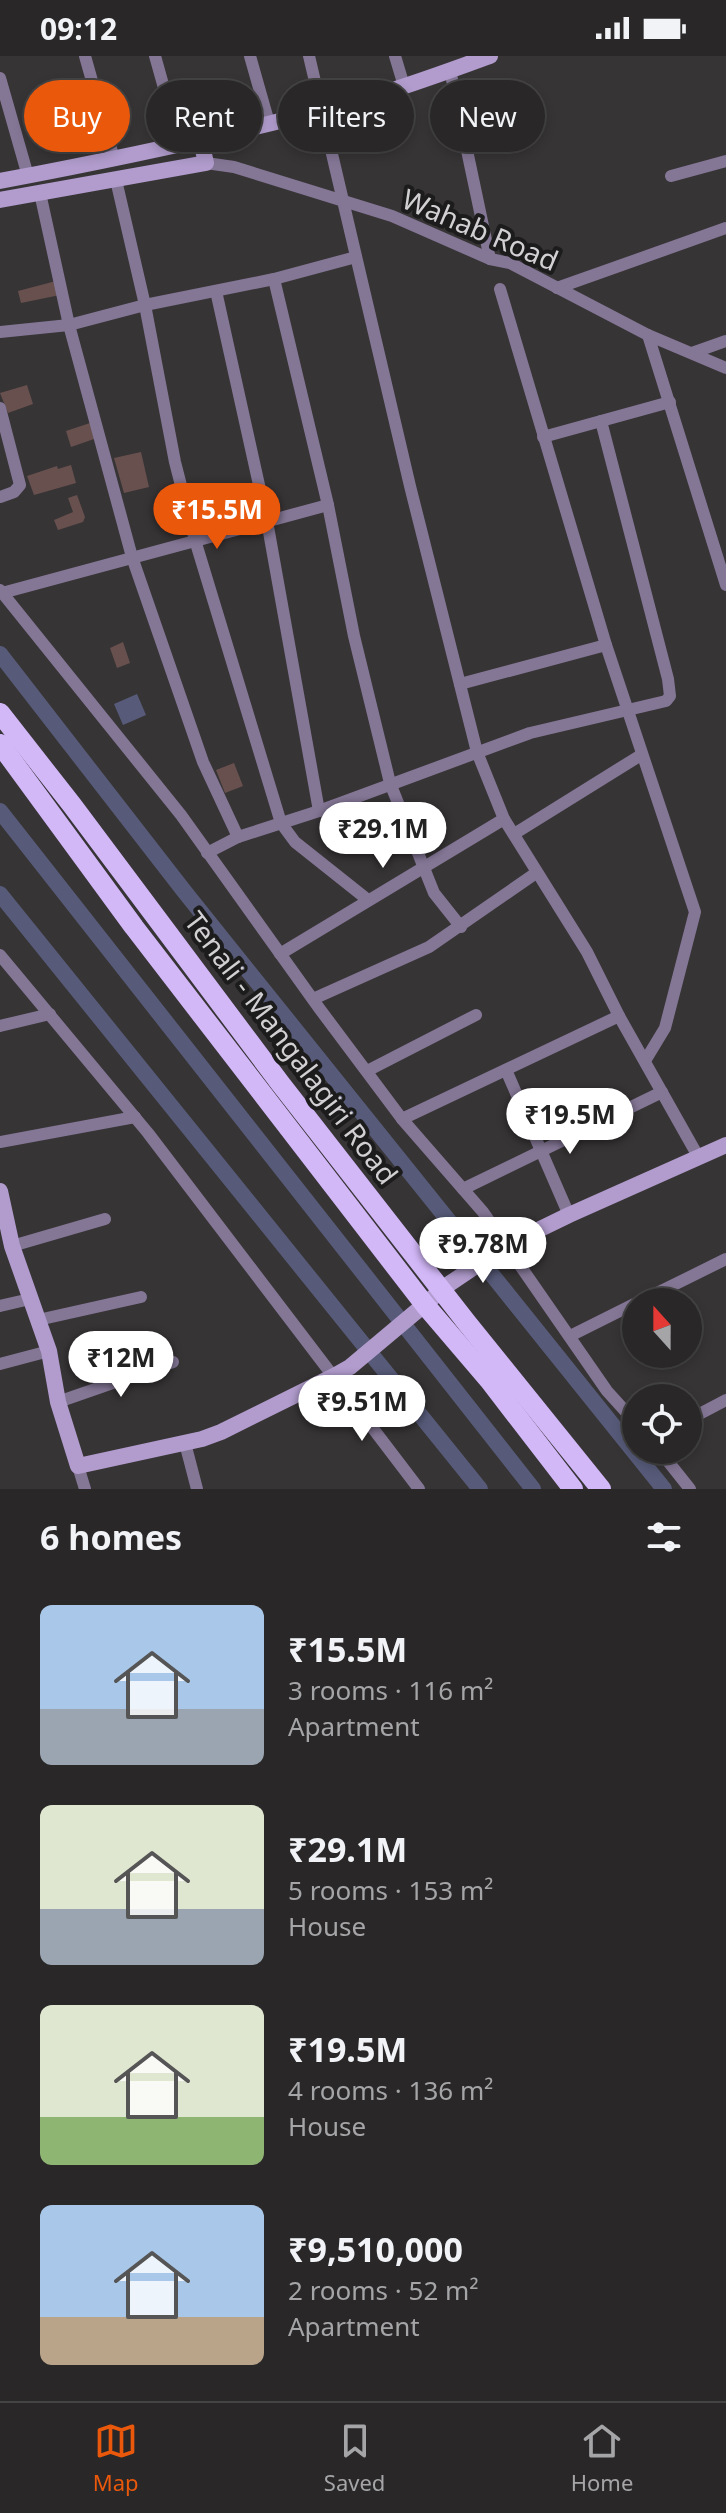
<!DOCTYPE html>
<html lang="en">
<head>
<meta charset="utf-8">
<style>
  body { margin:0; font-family:"Noto Sans",sans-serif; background:#312f30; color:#f1f3f6; height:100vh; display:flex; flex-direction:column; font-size:30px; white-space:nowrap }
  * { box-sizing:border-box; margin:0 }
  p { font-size:26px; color:#a5a5a8 }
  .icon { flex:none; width:44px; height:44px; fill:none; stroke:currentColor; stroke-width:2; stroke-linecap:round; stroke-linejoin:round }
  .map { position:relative; height:1433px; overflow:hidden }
  .sheet { display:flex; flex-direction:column; background:#292728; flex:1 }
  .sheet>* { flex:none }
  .hud { position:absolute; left:24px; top:24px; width:678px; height:72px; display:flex; gap:16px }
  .needle { width:52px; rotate:339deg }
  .fabs { position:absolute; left:622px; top:1232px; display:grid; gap:16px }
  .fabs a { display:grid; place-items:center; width:80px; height:80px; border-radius:50%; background:#292728; box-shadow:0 4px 12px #0003,0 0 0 2px #454445; font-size:40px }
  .price { position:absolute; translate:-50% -68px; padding:0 18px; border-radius:28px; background:#fff; color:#222; font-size:26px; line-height:52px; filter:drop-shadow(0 2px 4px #0008) }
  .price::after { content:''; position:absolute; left:50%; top:48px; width:24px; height:18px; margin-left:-12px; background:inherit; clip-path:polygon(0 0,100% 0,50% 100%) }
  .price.current { background:#ea580c; color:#fff }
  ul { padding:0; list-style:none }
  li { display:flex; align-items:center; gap:24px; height:200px; padding:0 40px }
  li span { display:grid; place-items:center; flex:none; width:224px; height:160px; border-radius:12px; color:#555 }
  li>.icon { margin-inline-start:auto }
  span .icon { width:96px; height:96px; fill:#fffc; stroke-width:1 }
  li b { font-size:34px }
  h2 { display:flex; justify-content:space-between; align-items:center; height:96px; padding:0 40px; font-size:34px }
  .tag { padding:0 28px; border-radius:36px; background:#292728; box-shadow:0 4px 12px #0003,0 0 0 2px #454445; font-size:28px; line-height:72px }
  .tag.current { background:#ea580c; color:#fff }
  .status { display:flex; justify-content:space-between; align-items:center; height:56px; padding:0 40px; background:#292728; direction:ltr }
  .status svg { height:22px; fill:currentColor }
  .menu { display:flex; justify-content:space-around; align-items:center; height:112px; border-top:2px solid #454445; background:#292728; font-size:22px; color:#a5a5a8 }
  .menu a { display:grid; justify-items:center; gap:4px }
  .menu .current { color:#ea580c }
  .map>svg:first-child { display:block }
  .green { fill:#68504e }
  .water { fill:#575b79 }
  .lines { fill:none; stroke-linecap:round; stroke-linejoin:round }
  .canal { stroke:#575b79; stroke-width:16 }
  .street { stroke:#847796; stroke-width:12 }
  .secondary { stroke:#b19ccd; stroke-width:16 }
  .primary { stroke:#d3b8f8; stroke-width:20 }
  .labels { text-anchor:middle; stroke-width:8; stroke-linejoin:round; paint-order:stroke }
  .street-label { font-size:28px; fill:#d2d0d2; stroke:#1d1c1d }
</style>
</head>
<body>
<div class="status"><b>09:12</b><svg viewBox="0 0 49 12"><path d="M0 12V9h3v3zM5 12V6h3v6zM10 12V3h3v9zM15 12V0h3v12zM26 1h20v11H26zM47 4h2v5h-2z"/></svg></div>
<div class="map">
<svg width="726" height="1433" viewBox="0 0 726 1433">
  <rect width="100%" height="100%" fill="#373436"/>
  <!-- green -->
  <g class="green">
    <polygon points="56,225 60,239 21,247 18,235"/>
    <polygon points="27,329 33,348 8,357 0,337"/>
    <polygon points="93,366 97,382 71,391 66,375"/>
    <polygon points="141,396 149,431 124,437 114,402"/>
    <polygon points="71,409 76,427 34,439 27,420 57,410 58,413"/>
    <polygon points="77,439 85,461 83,466 58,474 54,464 73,456 68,442"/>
    <polygon points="123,586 130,607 117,612 110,592"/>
    <polygon points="234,707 243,730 225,737 216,714"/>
  </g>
  <!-- water -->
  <polygon class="water" points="137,638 146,659 123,669 114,648"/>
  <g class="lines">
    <!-- canal -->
    <g class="canal">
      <polyline points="0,598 184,835 664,1433"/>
      <polyline points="0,755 533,1433"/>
      <polyline points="0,838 480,1433"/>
    </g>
    <!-- street -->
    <g class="street">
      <polyline points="85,0 114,103"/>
      <polyline points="155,0 180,89"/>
      <polyline points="250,0 269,67"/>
      <polyline points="309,0 410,430 477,696 504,763 587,896 619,960 699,1102"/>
      <polyline points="395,0 404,30"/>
      <polyline points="450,14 490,203"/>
      <polyline points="0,22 28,120"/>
      <polyline points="206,107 234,111 392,160 490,203 510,207 648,279 726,312"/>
      <polyline points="671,120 726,105"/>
      <polyline points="116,124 145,249 175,406 195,484 281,767 295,786 368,844"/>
      <polyline points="40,137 69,269 132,501 203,706 238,781"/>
      <polyline points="274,223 328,449 354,580 390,727 434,837 461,871"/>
      <polyline points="557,232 726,172"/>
      <polyline points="500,233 606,589 695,856 665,972 645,1005"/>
      <polyline points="216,235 267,465 319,755"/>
      <polyline points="0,276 69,269 145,249 274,223 356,201"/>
      <polyline points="648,279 726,529"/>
      <polyline points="692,297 726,285"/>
      <polyline points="0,352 20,429 14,436 0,441"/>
      <polyline points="543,381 670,346"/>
      <polyline points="0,534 181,759 319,952 402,1063 483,1156 607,1335 636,1367"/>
      <polyline points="2,537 328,449"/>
      <polyline points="460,628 606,589"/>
      <polyline points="514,778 641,699"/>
      <polyline points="207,797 238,781 319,755 530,677 666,645 670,640 668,623 601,365"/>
      <polyline points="280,898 504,763"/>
      <polyline points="0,899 148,1077 419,1433"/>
      <polyline points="313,943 429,891 536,817"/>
      <polyline points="0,970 50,958"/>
      <polyline points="506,1014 569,1159"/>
      <polyline points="367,1015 476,959"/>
      <polyline points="402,1063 619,960"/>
      <polyline points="0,1086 135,1061"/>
      <polyline points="463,1133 662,1036"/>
      <polyline points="12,1190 105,1163"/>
      <polyline points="639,1246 726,1203"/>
      <polyline points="0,1250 30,1243"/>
      <polyline points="38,1264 141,1241"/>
      <polyline points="570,1280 636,1247"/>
      <polyline points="0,1308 49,1295"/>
      <polyline points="58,1346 173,1306"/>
      <polyline points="688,1364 726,1344"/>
      <polyline points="185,1387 197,1433"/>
      <polyline points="659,1394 690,1433"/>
      <polyline points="78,1410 85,1433"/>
    </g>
    <!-- secondary -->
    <g class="secondary">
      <path d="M0,125c122,-23 243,-48 363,-82 43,-12 85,-28 127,-43"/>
      <polyline points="0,144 206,107 201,85"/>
      <polyline points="0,1135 12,1190 49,1295 58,1346 78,1410 202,1383 221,1376 334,1320 350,1311 449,1228 507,1189 569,1159 726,1089"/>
    </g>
    <!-- primary -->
    <g class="primary">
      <polyline points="0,657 72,749 280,1027 467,1267 601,1433"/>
      <polyline points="0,688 134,871 425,1249 489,1324 573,1433"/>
    </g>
  </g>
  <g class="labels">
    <!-- street labels -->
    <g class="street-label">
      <text transform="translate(480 174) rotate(23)" y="10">Wahab Road</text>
      <text transform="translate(291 992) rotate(53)" y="10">Tenali - Mangalagiri Road</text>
    </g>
  </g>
</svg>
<div class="fabs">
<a><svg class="needle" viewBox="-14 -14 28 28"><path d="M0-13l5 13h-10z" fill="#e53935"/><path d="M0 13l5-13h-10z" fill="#a5a5a8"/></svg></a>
<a><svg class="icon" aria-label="locate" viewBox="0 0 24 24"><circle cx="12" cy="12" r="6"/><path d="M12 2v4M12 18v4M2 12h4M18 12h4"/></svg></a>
</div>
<b class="price current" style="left:217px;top:495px">₹15.5M</b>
<b class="price" style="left:383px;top:814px">₹29.1M</b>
<b class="price" style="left:570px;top:1100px">₹19.5M</b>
<b class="price" style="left:483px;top:1229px">₹9.78M</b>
<b class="price" style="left:121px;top:1343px">₹12M</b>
<b class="price" style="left:362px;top:1387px">₹9.51M</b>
<div class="hud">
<a class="tag current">Buy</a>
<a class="tag">Rent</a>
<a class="tag">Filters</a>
<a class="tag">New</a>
</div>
</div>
<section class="sheet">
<h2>6 homes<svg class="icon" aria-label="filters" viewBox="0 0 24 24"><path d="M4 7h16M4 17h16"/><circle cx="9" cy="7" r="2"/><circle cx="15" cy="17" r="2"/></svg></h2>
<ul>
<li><span style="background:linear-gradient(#a9c7e8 65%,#9aa5b1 0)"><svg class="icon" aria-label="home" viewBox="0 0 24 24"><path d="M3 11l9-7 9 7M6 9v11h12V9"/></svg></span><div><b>₹15.5M</b><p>3 rooms · 116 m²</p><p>Apartment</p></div></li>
<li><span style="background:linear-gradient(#dfe7d0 65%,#9aa5b1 0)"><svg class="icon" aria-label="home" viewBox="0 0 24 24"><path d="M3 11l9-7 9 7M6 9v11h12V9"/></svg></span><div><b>₹29.1M</b><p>5 rooms · 153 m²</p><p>House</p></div></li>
<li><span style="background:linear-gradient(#dfe7d0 70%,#8fb573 0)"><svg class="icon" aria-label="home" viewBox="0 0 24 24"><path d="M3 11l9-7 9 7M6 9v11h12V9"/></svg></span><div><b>₹19.5M</b><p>4 rooms · 136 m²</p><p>House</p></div></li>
<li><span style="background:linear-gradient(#a9c7e8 70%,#b9a48a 0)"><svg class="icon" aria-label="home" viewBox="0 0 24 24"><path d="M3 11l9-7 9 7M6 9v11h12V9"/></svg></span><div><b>₹9,510,000</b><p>2 rooms · 52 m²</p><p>Apartment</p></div></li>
</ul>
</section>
<nav class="menu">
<a class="current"><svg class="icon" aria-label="map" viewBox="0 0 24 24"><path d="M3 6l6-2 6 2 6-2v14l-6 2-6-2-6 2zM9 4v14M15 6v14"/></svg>Map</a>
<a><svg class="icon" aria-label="saved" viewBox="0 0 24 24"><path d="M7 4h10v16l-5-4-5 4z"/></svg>Saved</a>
<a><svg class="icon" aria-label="home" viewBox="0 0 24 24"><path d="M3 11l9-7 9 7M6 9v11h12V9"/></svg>Home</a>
</nav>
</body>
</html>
